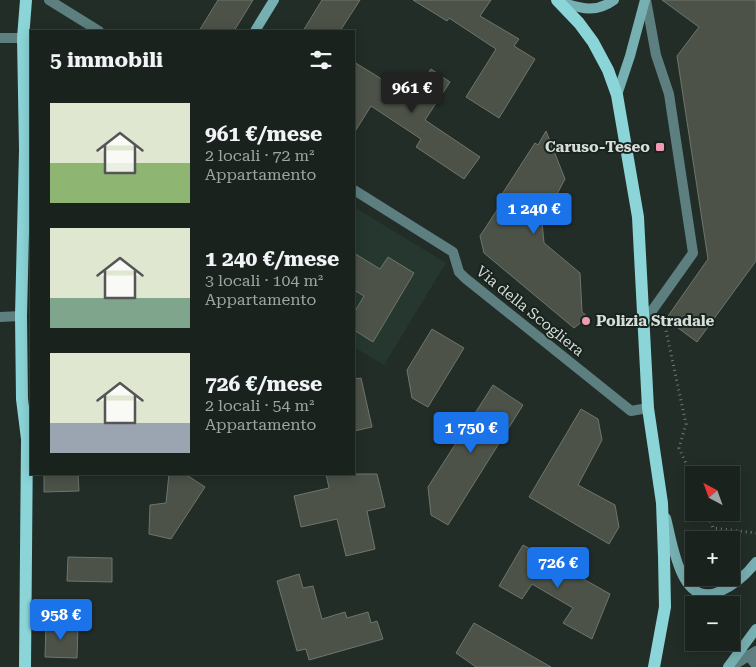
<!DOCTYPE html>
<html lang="it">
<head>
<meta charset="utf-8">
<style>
  body { margin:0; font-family:"Roboto Serif",serif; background:#232a27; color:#f1f3f6; height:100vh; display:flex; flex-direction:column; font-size:19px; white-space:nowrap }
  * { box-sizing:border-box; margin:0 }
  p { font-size:16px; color:#9fa4a4 }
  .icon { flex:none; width:28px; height:28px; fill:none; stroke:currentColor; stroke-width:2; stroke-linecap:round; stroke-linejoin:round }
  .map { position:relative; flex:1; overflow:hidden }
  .drawer { position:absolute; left:30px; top:30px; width:325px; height:445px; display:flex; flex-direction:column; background:#1a221e; border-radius:0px; box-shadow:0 2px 12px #0003,0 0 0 1px #383f3c }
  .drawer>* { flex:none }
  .needle { width:32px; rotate:319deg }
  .buttons { position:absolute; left:685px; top:466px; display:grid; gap:10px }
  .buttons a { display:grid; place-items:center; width:55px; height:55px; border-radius:0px; background:#1a221e; box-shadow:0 2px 12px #0003,0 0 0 1px #383f3c; font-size:25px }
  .price { position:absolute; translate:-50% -42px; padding:0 11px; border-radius:5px; background:#1a73e8; color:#fff; font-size:16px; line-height:32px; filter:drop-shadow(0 1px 2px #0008) }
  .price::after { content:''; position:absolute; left:50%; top:30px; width:15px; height:11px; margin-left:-8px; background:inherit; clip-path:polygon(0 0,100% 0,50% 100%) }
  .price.selected { background:#222; color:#fff }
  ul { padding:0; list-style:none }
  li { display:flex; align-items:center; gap:15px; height:125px; padding:0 20px }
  li span { display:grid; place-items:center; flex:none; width:140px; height:100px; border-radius:0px; color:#555 }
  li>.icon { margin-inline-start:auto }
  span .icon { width:60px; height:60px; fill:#fffc; stroke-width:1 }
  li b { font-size:21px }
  h2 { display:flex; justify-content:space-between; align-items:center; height:60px; padding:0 20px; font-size:21px }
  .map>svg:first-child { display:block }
  .built { fill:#25372f }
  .building { fill:#4c5248; stroke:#6f756b }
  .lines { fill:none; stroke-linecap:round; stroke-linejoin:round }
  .path { stroke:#717a76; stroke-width:3; stroke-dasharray:1 4; stroke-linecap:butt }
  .street { stroke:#5d7f80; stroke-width:10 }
  .secondary { stroke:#77b0b2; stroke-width:10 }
  .primary { stroke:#8bd5d8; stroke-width:12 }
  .poi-dot { fill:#f19ab1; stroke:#18231e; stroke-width:2 }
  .labels { text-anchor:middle; stroke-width:4; stroke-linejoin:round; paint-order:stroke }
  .poi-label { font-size:15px; font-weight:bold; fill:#d7deda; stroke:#18231e; text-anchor:end }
  .street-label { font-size:15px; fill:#d7deda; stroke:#18231e }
</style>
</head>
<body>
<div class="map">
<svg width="756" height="667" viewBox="0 0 756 667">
  <rect width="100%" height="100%" fill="#222d28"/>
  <!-- built -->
  <polygon class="built" points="354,207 446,263 384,365 354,347"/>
  <!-- building -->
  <g class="building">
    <polygon points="218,0 253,0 234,31 199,31"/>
    <polygon points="322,0 360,0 340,31 303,31"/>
    <polygon points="413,0 491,0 480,16 519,39 514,46 535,59 499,118 466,97 496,49 449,18 447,21"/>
    <polygon points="662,0 756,0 756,261 697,342 666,319 708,259 677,56 699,27"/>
    <polygon points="354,62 393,86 401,74 420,86 431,69 450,82 425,120 480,157 464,179 416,147 421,139 371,106 354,133"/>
    <polygon points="546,131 565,179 542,222 544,243 580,273 582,312 588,317 574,328 484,253 480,236 501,204 497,202 535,143 538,145"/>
    <polygon points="354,253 380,269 388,257 414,273 373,342 354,330 354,313 364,296 354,290"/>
    <polygon points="432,329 464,348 428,407 412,398 407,370"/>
    <polygon points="361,378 372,427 354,431 354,379"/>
    <polygon points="493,385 523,405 448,525 431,515 428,487"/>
    <polygon points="581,409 598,419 602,440 578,485 615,505 619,527 609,544 529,497"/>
    <polygon points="44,474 78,474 79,491 44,492"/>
    <polygon points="169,474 185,474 205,487 171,539 149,534 150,505 166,503"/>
    <polygon points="326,474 377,474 385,507 367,511 375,549 346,556 337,519 301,527 294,496 329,488"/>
    <polygon points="523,545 610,594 592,639 563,623 573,608 532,584 522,599 499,586"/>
    <polygon points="68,557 112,558 112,582 67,581"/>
    <polygon points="299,574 303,588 313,586 322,619 345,612 347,618 368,612 371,623 377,621 383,639 309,660 306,649 297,651 277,581"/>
    <polygon points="474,623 551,667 476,667 456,653"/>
    <polygon points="46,624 78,626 77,658 45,657"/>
  </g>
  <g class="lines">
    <!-- path -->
    <g class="path">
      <polyline points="664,321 686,424 679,448 694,481"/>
      <polyline points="707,512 713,528 756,533"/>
    </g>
    <!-- street -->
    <g class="street">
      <polyline points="49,0 99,31"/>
      <polyline points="0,38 23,38"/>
      <polyline points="354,190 453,252 459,272 465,278 631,411 648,408"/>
      <polyline points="0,317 21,316"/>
      <polyline points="644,322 693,253 669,94 656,55 646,0"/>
      <polyline points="748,655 756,665"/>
      <polyline points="731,667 756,651"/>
    </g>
    <!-- secondary -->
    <g class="secondary">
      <path d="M560,2c20,6 35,12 54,-2"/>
      <polyline points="255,31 274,0"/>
      <polyline points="617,95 630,56 645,0"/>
      <path d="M666,518c7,26 14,92 55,73 15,-7 25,-16 35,-29"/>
      <polyline points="728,667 756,629"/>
    </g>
    <!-- primary -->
    <g class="primary">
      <polyline points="557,0 579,23 593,42 608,70 617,95 638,217 648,408 662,503 664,556 665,607 654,667"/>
      <polyline points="25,667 27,439 22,399 21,316 25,150 23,38 26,0"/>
    </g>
  </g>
  <!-- markers -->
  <g class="poi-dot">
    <rect x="655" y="142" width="10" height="10" rx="2.5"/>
    <circle cx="586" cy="321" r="5"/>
  </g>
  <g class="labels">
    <!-- poi labels -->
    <g class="poi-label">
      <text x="650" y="152">Caruso-Teseo</text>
      <text x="596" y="326" text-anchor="start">Polizia Stradale</text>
    </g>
    <!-- street labels -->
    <g class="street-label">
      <text transform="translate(530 311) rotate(39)" y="5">Via della Scogliera</text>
    </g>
  </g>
</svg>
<div class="buttons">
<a><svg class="needle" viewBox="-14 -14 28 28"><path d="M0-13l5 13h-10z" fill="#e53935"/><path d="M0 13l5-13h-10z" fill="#9fa4a4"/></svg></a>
<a>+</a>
<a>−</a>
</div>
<b class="price selected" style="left:412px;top:114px">961 €</b>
<b class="price" style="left:534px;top:235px">1 240 €</b>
<b class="price" style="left:471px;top:454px">1 750 €</b>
<b class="price" style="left:558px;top:589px">726 €</b>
<b class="price" style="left:61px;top:641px">958 €</b>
<section class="drawer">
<h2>5 immobili<svg class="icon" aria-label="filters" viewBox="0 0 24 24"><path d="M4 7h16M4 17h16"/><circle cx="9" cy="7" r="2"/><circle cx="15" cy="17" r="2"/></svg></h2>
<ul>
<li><span style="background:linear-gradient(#dfe7d0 60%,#8fb573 0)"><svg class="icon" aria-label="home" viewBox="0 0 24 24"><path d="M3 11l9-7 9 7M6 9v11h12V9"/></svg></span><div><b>961 €/mese</b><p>2 locali · 72 m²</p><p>Appartamento</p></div></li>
<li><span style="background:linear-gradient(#dfe7d0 70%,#7fa58c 0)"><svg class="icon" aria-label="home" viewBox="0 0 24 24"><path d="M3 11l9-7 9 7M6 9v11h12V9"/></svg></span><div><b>1 240 €/mese</b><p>3 locali · 104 m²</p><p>Appartamento</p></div></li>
<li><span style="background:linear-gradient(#dfe7d0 70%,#9aa5b1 0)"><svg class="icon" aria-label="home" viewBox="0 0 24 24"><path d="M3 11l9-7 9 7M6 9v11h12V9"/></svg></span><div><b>726 €/mese</b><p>2 locali · 54 m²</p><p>Appartamento</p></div></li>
</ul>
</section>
</div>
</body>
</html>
